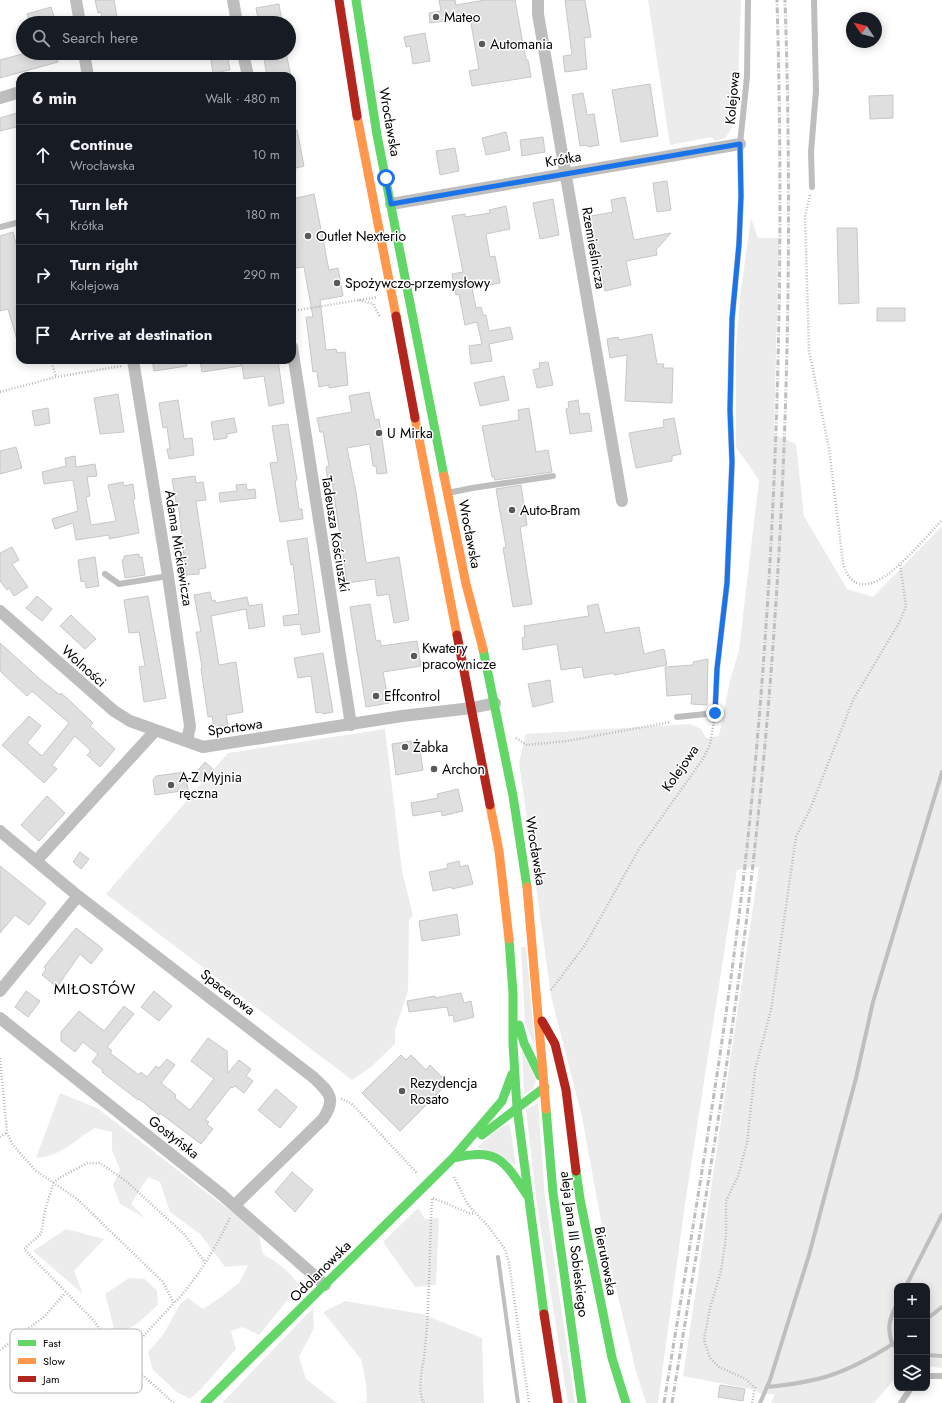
<!DOCTYPE html>
<html lang="en">
<head>
<meta charset="utf-8">
<style>
	:root { --surface:#171b24; --page:#242831; --text:#f1f3f6; --muted:#9ea1a6; --line:#363941 }
	body { margin:0; font-family:Jost,sans-serif; background:var(--page); color:var(--text) }
	.controls { position:absolute; right:12px; bottom:12px; display:grid; overflow:hidden; border-radius:8px; box-shadow:0 2px 10px #0003 }
	.controls button { width:36px; height:36px; display:grid; place-items:center; padding:0; border:0; border-bottom:1px solid var(--line); background:var(--surface); color:var(--text); font:20px sans-serif }
	.compass { position:absolute; left:846px; top:12px; width:36px; height:36px; border-radius:50%; background:var(--surface); box-shadow:0 2px 10px #0003; rotate:305deg }
	.stop { position:absolute; width:12px; height:12px; margin:-9px; border:3px solid #1a73e8; border-radius:50%; background:#fff }
	.stop.end { background:#1a73e8; border-color:#fff; box-shadow:0 1px 4px #0008 }
	.list { margin:0; padding:0; list-style:none }
	h2 { display:flex; justify-content:space-between; align-items:center; height:52px; margin:0; padding:0 16px; font-size:17px }
	h2 small { font-size:13px; font-weight:400; color:var(--muted) }
	.list li { display:grid; grid-template-columns:26px 1fr auto; gap:12px; align-items:center; box-sizing:border-box; height:60px; padding:0 16px; border-top:1px solid var(--line) }
	.list b { display:block; font-size:15px; white-space:nowrap }
	.list p { margin:0; font-size:13px; white-space:nowrap; color:var(--muted) }
	.list em { font-size:13px; font-style:normal; color:var(--muted) }
	.icon { flex:none; width:22px; height:22px; fill:none; stroke:currentColor; stroke-width:2; stroke-linecap:round; stroke-linejoin:round }
	.map { position:relative; flex:none; width:942px; height:1403px; overflow:hidden }
	.search { position:absolute; background:var(--surface); box-shadow:0 2px 10px #0003; left:16px; top:16px; width:280px; height:44px; display:flex; align-items:center; gap:10px; box-sizing:border-box; padding:0 14px; border-radius:22px; color:var(--muted); font-size:15px }
	.panel { position:absolute; background:var(--surface); box-shadow:0 2px 10px #0003; left:16px; top:72px; width:280px; height:292px; border-radius:12px }
	.map>svg:first-child { display:block }
</style>
</head>
<body>
<div class="map">
<svg width="942" height="1403" viewBox="0 0 942 1403">
	<rect width="100%" height="100%" fill="#fff"/>
	<path fill="#ececec" d="M648,0h93l-3,82 -6,46 -7,10 -10,3 -4,-4 -41,8z
		M751,218l7,20h21l-5,196 22,10 8,72 43,73 26,8 69,-71v842l-15,-2v-80h-30v90l-23,27h-103l4,-9h-15l-4,-4 -73,-14 76,-509 -22,3 -52,334 -27,199h-12l-10,-32 -31,-128 -23,-126 -31,-121 -32,-234 7,-28 164,-10 11,5 5,9 13,-2 11,-55 9,-31 20,-170 -23,-33v-101l4,-49z
		M385,729l17,142 11,44 -4,5 -1,71 -13,39v14l-24,23 -19,13 -246,-186 122,-141z
		M521,947h5l9,100 -10,-24z
		M522,1050l14,30 -2,7 -10,8z
		M60,1093l37,15 161,124 5,22c14,8 28,18 36,32l-40,49 -16,-8 -12,4 5,18 -33,38 -13,12 -13,-7 -24,-22 -5,-18 15,-17 17,-31 8,-6 15,11 18,-12 19,-15 8,-17 -23,2 -25,-33 -30,-22 -10,-30 -12,-5 -17,27 14,14 -25,-14 -7,-19 7,-15 -8,-20v-18l-17,-4c-23,13 -30,27 -59,30z
		M538,1103l7,94 30,206h-7l-31,-198 -11,-95z
		M509,1124l1,2 6,39 -39,-18 23,-19z
		M418,1208l7,11 14,-1 -3,67 -21,2 -32,-45z
		M66,1229l38,10 -30,32 9,23 -50,-43z
		M129,1278l16,1 12,12 1,14 -20,18 -22,13 -11,-42z
		M345,1301l77,13 60,24 2,65h-126l9,-1 -1,-18 -5,-25 -38,-47z
		M313,1308l1,20 -15,29 7,22 31,24h-115z"/>
	<g fill="none" stroke-linecap="round" stroke-linejoin="round">
		<path stroke="#bfbfbf" stroke-width="4" d="M498,1257l20,146
			M906,1286l36,-71
			M927,1319l15,-12
			M897,1341l-5,3 5,4
			M927,1355l15,1
			M767,1387c52,-5 77,-13 121,-40l4,-3c-5,-17 -3,-24 5,-40
			M760,1403l10,-23 39,-125 47,-177 17,-76 69,-230"/>
	</g>
	<path fill="#dfdfdf" stroke="#c7c7c7" d="M95,0h19l3,17 -15,3 -1,-8 -3,1z
		M439,0h16l1,5 29,-5h30l11,60h2l3,17 -59,9 -3,-15 10,-2 -9,-51 -40,5 -1,-10 12,-2z
		M565,0h20l6,37 -7,1 3,31 -22,3 -2,-16 9,-1z
		M279,4l3,19h-23l-3,-15z
		M51,7l5,16h-27l-2,-9z
		M425,33l5,28 -17,3 -3,-18 -4,1 -2,-10z
		M26,53h30l2,9 -58,16v-18z
		M218,53h9l3,17 -17,3 -3,-19z
		M263,53h23l5,23h-24z
		M650,84l8,52 -37,6 -9,-52z
		M583,93l4,22 7,-1 5,31 -11,2 -1,-2 -7,1 -8,-51z
		M893,95v23l-23,1 -1,-23z
		M20,112v14l-20,5v-13z
		M297,130l7,36 -12,3v-38z
		M506,132l4,18 -24,5 -4,-17z
		M543,137l2,15 -23,4 -2,-16z
		M455,148l4,23 -19,4 -4,-24z
		M667,181l4,29 -14,2 -4,-29z
		M314,194l15,76 9,-2 5,28 -23,4 6,50 10,-1 1,4 8,-1 3,33 -19,3v-3l-10,2 -2,-16 -4,1 -7,-55h7l-9,-50 -8,1 -4,-18v-3l4,-1 -4,-19v-28z
		M625,197l9,43 37,-7 -15,17 1,5 -31,6 5,24 -26,6 -9,-41h-4l-6,-33 27,-5 -2,-12z
		M553,199l6,36 -19,4 -7,-36z
		M506,206l4,23 -24,5 4,23 5,-1 5,27 -28,5 4,20 5,-1 2,8h3l3,16 21,-4 3,12 -24,5 3,17 -21,3 -2,-18 13,-2 -5,-22 -12,3 -6,-31 -3,1 -4,-21 11,-2 -11,-56 13,-2v3l25,-4 -1,-3z
		M837,228h20l2,75 -20,1z
		M13,232l7,26v82h-3l-9,-31 -8,2v-75z
		M877,308h28v13h-28z
		M652,334l5,30h7l-1,4h10l-1,35 -47,-2 2,-46 -17,3 -3,-19 11,-2 1,3z
		M152,360h34l1,6 -33,5z
		M200,360h40l1,6 -39,6z
		M241,360h37l6,43 -15,3 -5,-30 -20,3z
		M548,362l5,23 -16,3 -4,-18 7,-2 -1,-5z
		M504,376l5,24 -29,6 -6,-23z
		M369,392l6,28 4,-1 8,54 -10,1 -1,-8h-3l-3,-22 -23,4 9,44 10,71 33,-6 10,63 -15,3 -5,-29 -12,2 -2,-17 -28,4 -15,-102 -4,1 -2,-15 3,-1 -6,-34h-3l-3,-14 35,-6 -3,-16z
		M118,394l6,38 -24,2 -6,-36z
		M178,400l6,39 8,-1 2,17 -25,4 -2,-10h3l-3,-22 -4,1 -4,-25z
		M578,400l2,14 9,-1 3,18 -22,3 -4,-25 3,-1 -1,-6z
		M48,408l2,15 -15,3 -3,-15z
		M529,408l7,44 12,-2 4,22 -57,8 -1,-3h-2l-10,-51 37,-6 -1,-10z
		M234,418l3,14 -10,2v4l-13,2 -3,-18z
		M674,418l7,36 -9,2v5l-36,7 -7,-35 35,-6 -1,-7z
		M288,424l9,56 -2,1 4,28h3l1,10 -23,3 -10,-59 8,-1 -6,-36z
		M16,447l6,21 -22,6v-23z
		M75,456l1,11 19,-3 2,12 -10,1 3,19 -4,1 5,28 25,-4 -8,-36 15,-3 1,4 9,-2 2,15h-2l6,34 -30,6v-4l-33,5 -3,-17 -18,6 -3,-10 26,-8 -5,-31 -29,4 -2,-12 24,-6 -1,-8z
		M195,476l1,7 7,-1 3,18 -10,1 10,67 -7,1v5l-13,1 -8,-74 -2,1 -4,-23z
		M246,484l1,6 8,-1 1,9 -36,4 -1,-9 18,-2 -1,-6z
		M521,485l6,40 -7,2 12,77 -19,3 -10,-59 3,-1 -10,-58z
		M307,538l13,94 -18,3 -2,-11 -16,2 -1,-10 16,-2 -6,-50 -2,1 -4,-24z
		M12,547l7,13 -7,4 16,23 -14,9 -5,-8 -2,2 -7,-9v-28z
		M139,554v3h3l3,18 -20,3 -3,-18 2,-1v-3z
		M95,557l4,29 -13,2 -1,-7 -4,1 -3,-22z
		M210,592l2,9 3,-1 1,3 31,-6 2,9 13,-2 3,22 -16,3 -3,-20 -35,7 8,49 17,-3 7,50 -17,3 2,10 -14,2 -2,-11 -4,1 -7,-49 1,-1 -6,-35h5l-7,-37z
		M37,596l15,13 -10,12 -16,-13z
		M148,596l18,102 -22,4 -5,-35 6,-1 -6,-34 -10,1 -5,-33z
		M370,604l6,37 4,-1 1,6 36,-5 4,25 -38,6 6,31 -23,4 -16,-100z
		M598,604l7,29 34,-6 5,27 20,-5 3,16 -53,10v-2l-30,5 -2,-11 -21,3 -4,-26 -34,6 -1,-12 3,-1 -1,-11 65,-10 -2,-10z
		M71,615l25,24 -11,10 -25,-23z
		M0,643l41,37 19,15 1,-2 8,7 24,23 -3,3 25,23 -15,18 -13,-12 4,-4 -16,-15 -23,29 5,4 -13,14 -42,-38 27,-29 12,10 -14,17 15,13 27,-33 -37,-32 -5,5 -27,-25z
		M323,653l10,59 -10,2 -1,-2 -6,1 -5,-37 -13,2 -4,-20z
		M708,659l-1,46 -16,-1 1,-10 -25,2 -2,-29 28,-2v-3z
		M550,680l3,22 -20,5 -5,-23z
		M411,741l1,3 7,-1 4,27 -27,5 -4,-31z
		M205,762l9,8 -12,12 -8,-7z
		M185,772l3,18 -33,5 -2,-15 3,-4z
		M458,789l5,22 -21,5 -1,-5 -28,5 -2,-13 27,-5 -1,-4z
		M47,796l18,17 -26,28 -18,-16z
		M80,852l9,7 -8,10 -8,-7z
		M459,861l1,6 8,-2 5,19 -21,5v-2l-19,4 -4,-19 19,-4 -1,-4z
		M0,866l46,37 -17,22 -14,-10 -15,18z
		M457,914l3,21 -38,6 -3,-20z
		M76,928l27,21 -12,15 -11,-10 -23,33 -15,-12 4,-6 -2,-2z
		M26,991l14,10 -12,16 -13,-10z
		M154,991l18,15 -13,15 -18,-14z
		M461,993l3,10 7,-2 3,16 -20,5 -1,-7 -4,1 -2,-9 -38,5 -2,-11 28,-5v2z
		M124,1006l10,8 -27,33 5,4 -2,2 29,22 2,-3 6,5 9,-11 3,2 8,-9 8,6 -14,18 15,12 -1,3 15,12 24,-31 -23,-18 17,-23 19,13 1,22 11,-13 12,9 -5,7 7,5 -9,12 -9,-7 -3,2 -1,-1 -26,33 4,2 -2,2 6,5 -12,15 -41,-31 -1,2 -20,-16 -1,1 -36,-28 1,-2 -11,-8 6,-8 -15,-12 -8,10 -14,-11v-9l18,-21 25,20z
		M401,1055l5,5 5,-5 15,15 4,-5 18,18 -48,48 -38,-38z
		M276,1089l21,18 -17,21 -22,-18z
		M292,1172l21,18 -18,22 -20,-20z
		M720,1385l25,4 -2,12 -25,-4z"/>
	<g fill="none" stroke-linecap="round" stroke-linejoin="round">
		<path stroke="#b9b9b9" stroke-width="2.5" stroke-dasharray="1 2" stroke-linecap="butt" d="M810,195l-5,21 4,135 20,97 14,115c17,60 80,-24 99,-43
			M17,231l3,12
			M359,300l14,4 7,13
			M292,311l86,-14
			M51,360l5,17
			M0,392l56,-15 66,-11
			M516,738l11,7 40,-4 104,-19
			M551,990l34,-45 54,-96 64,-90 7,-14 4,-24
			M0,1058l7,75 6,12 22,25 42,29 85,82 12,22c20,-19 45,-60 56,-86
			M341,1099l10,4 66,70
			M0,1137l6,-4
			M454,1177l14,28 20,21 17,23 4,14 20,140
			M433,1198l36,15 6,1
			M0,1350l45,-34 20,-23
			M123,1358l51,-55
			M174,1403l-51,-45 -16,-16 -12,-20 -71,-73 17,-15 4,-24 9,-28 7,-5 26,-14h13l26,18 58,53 20,27
			M424,1403c-7,-11 -2,-32 0,-45 6,-53 5,-106 8,-159
			M752,1403l3,-15 -9,-9 -27,-12 -9,-9 -6,-18 6,-32 11,-37 5,-34v-36l12,-25 9,-33 8,-73 16,-60 25,-173 15,-30 42,-107 46,-77 7,-17 -6,-42"/>
		<path stroke="#bebebe" stroke-width="6" d="M812,187l-1,-35 5,-61 -2,-91
			M0,227l20,-5
			M448,493l24,-5 81,-12
			M105,574l14,10 49,-8
			M677,717l38,-4 2,-44 10,-86 5,-121 -2,-52 2,-91 7,-75 2,-48 -1,-52 7,-67 1,-77
			M927,1376h15
			M901,1403l10,-15"/>
		<path stroke="#bebebe" stroke-width="12" d="M76,0l4,23
			M233,0l4,23
			M538,0v14l84,487
			M84,53l4,23
			M243,53l5,23
			M0,98l20,-6
			M391,204l349,-60
			M292,347l59,378
			M133,360l35,216 22,150 -3,15
			M0,611l114,100 16,10 73,26 199,-31 70,-8 23,-5
			M0,831l78,65 235,181c16,15 24,21 10,42l-88,86
			M36,861l119,-130
			M0,991l78,-95
			M0,1018l221,176 104,91"/>
		<path stroke="#63d668" stroke-width="9" d="M356,0l21,135 67,341
			M483,649l30,147 14,91
			M509,939l4,54v51l4,64 27,206
			M519,1025l5,18 16,33
			M546,1109l7,84 29,210
			M482,1135l63,-48
			M453,1158c45,-10 50,1 74,37
			M576,1171l4,28 32,159 14,45
			M205,1403l248,-245 49,-57 10,-27"/>
		<path stroke="#ff974d" stroke-width="9" d="M357,116l39,200
			M415,418l42,217
			M444,476l22,108 17,65
			M490,805l9,46 10,88
			M527,887l19,222"/>
		<path stroke="#b3261e" stroke-width="9" d="M339,0l18,116
			M396,316l19,102
			M457,635l33,170
			M542,1021l13,23 11,46 10,81
			M544,1314l14,89"/>
		<path stroke="#bebebe" stroke-width="3" stroke-dasharray="6 2 1 2" stroke-linecap="butt" d="M664,1403c31,-191 65,-382 85,-575 28,-275 36,-551 28,-828
			M672,1403c27,-168 57,-335 77,-504 35,-298 46,-600 36,-899"/>
	</g>
	<g fill="none" stroke-linecap="round" stroke-linejoin="round">
		<path stroke="#1a73e8" stroke-width="5" d="M386,178l5,26 349,-60 1,52 -2,48 -7,75 -2,91 2,52 -5,121 -10,86 -2,44"/>
	</g>
	<g fill="#595959" stroke="#fff" stroke-width="1.5">
		<circle cx="436" cy="17" r="4"/>
		<circle cx="482" cy="44" r="4"/>
		<circle cx="308" cy="236" r="4"/>
		<circle cx="337" cy="283" r="4"/>
		<circle cx="379" cy="433" r="4"/>
		<circle cx="512" cy="510" r="4"/>
		<circle cx="414" cy="656" r="4"/>
		<circle cx="376" cy="696" r="4"/>
		<circle cx="405" cy="747" r="4"/>
		<circle cx="434" cy="769" r="4"/>
		<circle cx="171" cy="785" r="4"/>
		<circle cx="402" cy="1091" r="4"/>
	</g>
	<g text-anchor="middle" stroke-width="3" stroke-linejoin="round" paint-order="stroke">
		<g font-size="14" fill="#000" stroke="#fff" text-anchor="start">
			<text x="444" y="22">Mateo</text>
			<text x="490" y="49">Automania</text>
			<text x="316" y="241">Outlet Nexterio</text>
			<text x="345" y="288">Spożywczo-przemysłowy</text>
			<text x="387" y="438">U Mirka</text>
			<text x="520" y="515">Auto-Bram</text>
			<text x="422" y="653">Kwatery<tspan x="422" dy="16">pracownicze</tspan></text>
			<text x="384" y="701">Effcontrol</text>
			<text x="413" y="752">Żabka</text>
			<text x="442" y="774">Archon</text>
			<text x="179" y="782">A-Z Myjnia<tspan x="179" dy="16">ręczna</tspan></text>
			<text x="410" y="1088">Rezydencja<tspan x="410" dy="16">Rosato</tspan></text>
		</g>
		<g font-size="14" fill="#000" stroke="#fff">
			<text transform="translate(732 98) rotate(-85)" y="5">Kolejowa</text>
			<text transform="translate(390 122) rotate(80)" y="5">Wrocławska</text>
			<text transform="translate(563 159) rotate(-10)" y="5">Krótka</text>
			<text transform="translate(594 248) rotate(80)" y="5">Rzemieślnicza</text>
			<text transform="translate(336 534) rotate(81)" y="5">Tadeusza Kościuszki</text>
			<text transform="translate(470 534) rotate(79)" y="5">Wrocławska</text>
			<text transform="translate(179 548) rotate(81)" y="5">Adama Mickiewicza</text>
			<text transform="translate(84 666) rotate(42)" y="5">Wolności</text>
			<text transform="translate(235 727) rotate(-8)" y="5">Sportowa</text>
			<text transform="translate(680 768) rotate(-55)" y="5">Kolejowa</text>
			<text transform="translate(536 851) rotate(81)" y="5">Wrocławska</text>
			<text transform="translate(228 992) rotate(38)" y="5">Spacerowa</text>
			<text transform="translate(174 1137) rotate(38)" y="5">Gostyńska</text>
			<text transform="translate(575 1244) rotate(83)" y="5">aleja Jana III Sobieskiego</text>
			<text transform="translate(606 1261) rotate(79)" y="5">Bierutowska</text>
			<text transform="translate(320 1271) rotate(-45)" y="5">Odolanowska</text>
		</g>
		<g font-size="15" letter-spacing="1" fill="#000" stroke="#fff">
			<text x="95" y="994">MIŁOSTÓW</text>
		</g>
	</g>
	<rect x="10" y="1329" width="132" height="64" rx="6" fill="#fff" stroke="#b2b2b2" stroke-width="1"/>
	<rect x="18" y="1340" width="18" height="6" fill="#63d668"/>
	<rect x="18" y="1358" width="18" height="6" fill="#ff974d"/>
	<rect x="18" y="1376" width="18" height="6" fill="#b3261e"/>
	<g font-size="11" fill="#000">
		<text x="43" y="1347">Fast</text>
		<text x="43" y="1365">Slow</text>
		<text x="43" y="1383">Jam</text>
	</g>
</svg>
<div class="controls">
<button>+</button>
<button>−</button>
<button><svg class="icon" aria-label="layers" viewBox="0 0 24 24"><path d="M12 4l9 5-9 5-9-5zM3 14l9 5 9-5"/></svg></button>
</div>
<svg class="compass" viewBox="-18 -18 36 36"><path d="M0-13l5 13h-10z" fill="#e53935"/><path d="M0 13l5-13h-10z" fill="#9ea1a6"/></svg>
<div class="stop" style="left:386px;top:178px"></div>
<div class="stop end" style="left:715px;top:713px"></div>
<div class="search"><svg class="icon" aria-label="search" viewBox="0 0 24 24"><circle cx="10" cy="10" r="6"/><path d="M15 15l6 6"/></svg>Search here</div>
<section class="panel">
<h2>6 min<small>Walk · 480 m</small></h2>
<ul class="list">
<li><svg class="icon" aria-label="ahead" viewBox="0 0 24 24"><path d="M12 20V5M6 11l6-6 6 6"/></svg><div><b>Continue</b><p>Wrocławska</p></div><em>10 m</em></li>
<li><svg class="icon" aria-label="left" viewBox="0 0 24 24"><path d="M17 20v-9H6M10 6l-5 5 5 5"/></svg><div><b>Turn left</b><p>Krótka</p></div><em>180 m</em></li>
<li><svg class="icon" aria-label="right" viewBox="0 0 24 24"><path d="M7 20v-9h11M14 6l5 5-5 5"/></svg><div><b>Turn right</b><p>Kolejowa</p></div><em>290 m</em></li>
<li><svg class="icon" aria-label="arrive" viewBox="0 0 24 24"><path d="M6 21V4h12l-3 4 3 4H6"/></svg><div><b>Arrive at destination</b></div></li>
</ul>
</section>
</div>
</body>
</html>
